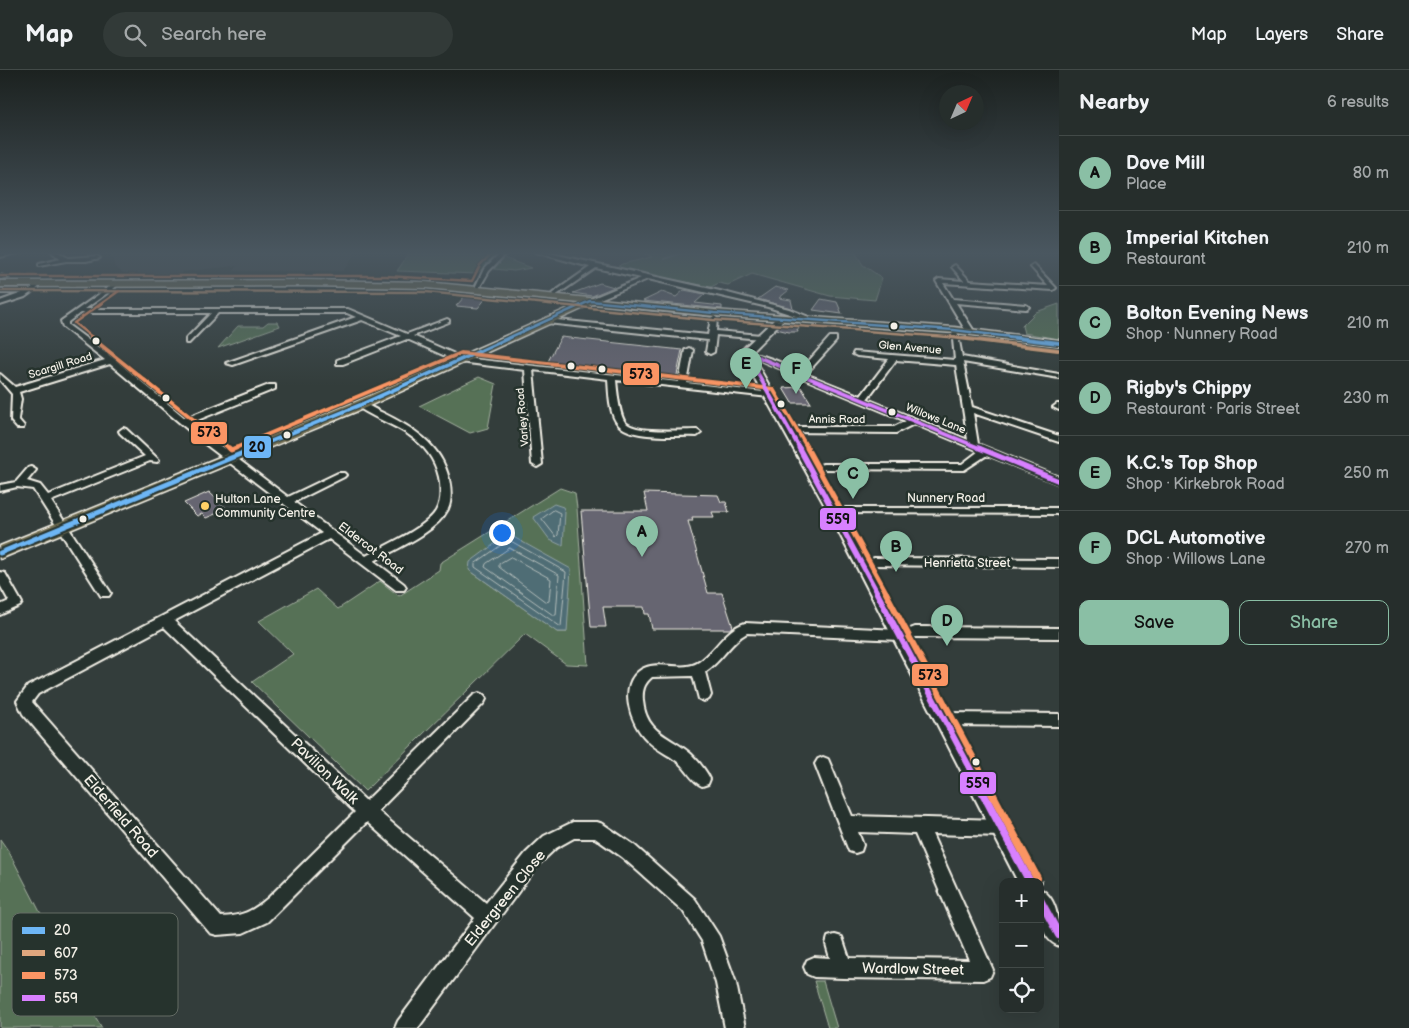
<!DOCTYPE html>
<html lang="en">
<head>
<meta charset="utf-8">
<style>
	:root { --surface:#262e2c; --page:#323a38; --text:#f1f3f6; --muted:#a4a8a9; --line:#424a48; --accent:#8abfa5 }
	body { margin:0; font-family:"Balsamiq Sans",sans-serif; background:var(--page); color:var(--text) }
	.controls { position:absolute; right:15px; bottom:15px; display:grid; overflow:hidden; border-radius:10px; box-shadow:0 5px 20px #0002 }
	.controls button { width:45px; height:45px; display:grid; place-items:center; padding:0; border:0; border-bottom:1px solid var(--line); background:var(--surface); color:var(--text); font:25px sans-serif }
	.compass { position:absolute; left:939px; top:15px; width:45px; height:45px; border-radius:50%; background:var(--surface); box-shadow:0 5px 20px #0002; rotate:44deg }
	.you { position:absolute; left:501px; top:462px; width:18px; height:18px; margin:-12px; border:4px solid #fff; border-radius:50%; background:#1a73e8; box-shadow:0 0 0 8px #1a73e833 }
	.badge { display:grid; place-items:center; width:32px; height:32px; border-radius:50%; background:var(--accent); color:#111; font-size:16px; font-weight:700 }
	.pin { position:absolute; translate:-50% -41px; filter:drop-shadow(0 1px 2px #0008) }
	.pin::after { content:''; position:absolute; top:26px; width:18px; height:15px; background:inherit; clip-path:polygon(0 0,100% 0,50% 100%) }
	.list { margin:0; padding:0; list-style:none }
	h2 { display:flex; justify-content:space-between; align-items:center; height:65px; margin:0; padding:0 20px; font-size:21px }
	h2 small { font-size:16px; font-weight:400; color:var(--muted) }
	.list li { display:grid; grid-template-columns:32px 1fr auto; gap:15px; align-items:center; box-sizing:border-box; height:75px; padding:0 20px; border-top:1px solid var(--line) }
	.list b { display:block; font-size:19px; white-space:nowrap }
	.list p { margin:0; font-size:16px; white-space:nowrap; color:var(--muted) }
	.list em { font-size:16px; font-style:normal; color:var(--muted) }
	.actions { display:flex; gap:10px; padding:15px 20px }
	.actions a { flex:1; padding:11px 0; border:1px solid var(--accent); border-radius:10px; text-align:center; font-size:18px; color:var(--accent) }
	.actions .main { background:var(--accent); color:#111 }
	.icon { flex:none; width:28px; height:28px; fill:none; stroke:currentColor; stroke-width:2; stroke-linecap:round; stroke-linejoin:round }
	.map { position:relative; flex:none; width:1059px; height:958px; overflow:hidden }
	header { display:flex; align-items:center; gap:30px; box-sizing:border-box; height:70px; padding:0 25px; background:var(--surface); border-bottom:1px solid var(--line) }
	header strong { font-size:24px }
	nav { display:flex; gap:28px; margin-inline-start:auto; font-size:18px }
	.search { width:350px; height:45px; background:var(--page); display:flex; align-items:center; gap:12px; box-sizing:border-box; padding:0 18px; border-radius:28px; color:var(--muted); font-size:19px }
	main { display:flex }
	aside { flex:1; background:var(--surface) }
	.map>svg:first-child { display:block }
</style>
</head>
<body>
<header>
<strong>Map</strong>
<div class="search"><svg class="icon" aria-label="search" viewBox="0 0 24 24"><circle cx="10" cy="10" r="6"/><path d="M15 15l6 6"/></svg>Search here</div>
<nav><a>Map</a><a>Layers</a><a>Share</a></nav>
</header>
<main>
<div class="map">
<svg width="1059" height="958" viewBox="0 0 1059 958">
	<rect width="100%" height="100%" fill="#333d3b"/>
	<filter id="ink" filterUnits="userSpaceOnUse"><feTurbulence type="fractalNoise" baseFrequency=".02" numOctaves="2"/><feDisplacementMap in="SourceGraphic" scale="10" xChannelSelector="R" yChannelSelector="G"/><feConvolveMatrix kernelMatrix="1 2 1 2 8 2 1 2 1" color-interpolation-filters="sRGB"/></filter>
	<g filter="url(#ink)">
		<path fill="#42494b" d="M102,182h255l-14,19h-109l3,-5h-4l-51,6 -3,4 -56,-3 -8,-6 -3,-10z
			M594,182h47l12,5 -31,7 -7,4 -50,-11z"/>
		<path fill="#567157" stroke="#a5b1a0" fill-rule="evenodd" d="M410,182h74l10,4 -17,18 -80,-3z
			M641,182h214l8,13 19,13 -7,22 -45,-4 -78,-22 -24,11 -9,-2 -8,4 -96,-19 7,-4 30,-7z
			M504,188l27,10 -17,3 -20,-2z
			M1059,234v35l-35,-6 -2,-7 14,-14z
			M268,252h10l2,4 -62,22 20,-22h25z
			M479,307l17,7 -8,44 -18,5 -51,-27z
			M560,418l15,5 2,15 11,157 -22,-1 -41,-30 -160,157 -113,-109 41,-28 -34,-33 57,-32 22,20 42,-28 19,15 40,-26 1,-7zM469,500l98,62h-10z
			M0,769l9,13 76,147 17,29h-102z
			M814,911h9l14,47h-9z"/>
		<path fill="#4f6d75" stroke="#91a2a3" d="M554,434l9,3 2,5 -2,34 -13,-6 -17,-23z
			M508,464l63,35 -4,63h-10l-88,-62 1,-8z"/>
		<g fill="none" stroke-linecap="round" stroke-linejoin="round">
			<path stroke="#b2bcba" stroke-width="1" d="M554,440l6,3 -2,22 -2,2 -14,-18z
				M509,470l57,32 -5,55 -86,-60v-3z
				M510,478l49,27 -3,40h-3l-68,-48 1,-3z
				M511,487l40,22 -2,22 -3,1 -47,-35v-3z"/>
			<path stroke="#91a2a3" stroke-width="2" d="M664,189l20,-7"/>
		</g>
		<path fill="#666571" stroke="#f4f1e8" d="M600,213l14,4 -22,9 -19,-3z
			M775,217l14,3 -10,8 12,2 2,9 -35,-10z
			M684,220l21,4 -10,9 27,3v3l-79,-8 19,-9 14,5z
			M467,224l20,3 -9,11 -22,-2z
			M821,229l16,3 5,12 -29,-4z
			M626,239l83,8v3l-89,-8z
			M783,253l15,1 1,5h-2l1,3h-9l-13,-3z
			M561,267l121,13 -6,30 -130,-15z
			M801,317l10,16h-19l-9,-15z
			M209,422l18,17 -21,9 -4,-4 -5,2 -13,-13z
			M644,423l74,2 3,7h5l3,10h-17l2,5h-22l1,4h-5l20,72h14l11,34 -3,2h-78l-3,-15h-4l-1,-7h-41l3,20h-15l-10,-116h67z"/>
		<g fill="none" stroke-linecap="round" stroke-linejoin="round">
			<g stroke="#f4f1e8" stroke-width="4">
				<path id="minor" d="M8,182h14l-22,5v-4z
					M52,182h6l10,6 29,-2 3,2 -14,3h-20l-27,5v-2l21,-5z
					M501,182h6l-18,19 -11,19h-4l10,-21z
					M535,182h9l176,39 69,18 25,10 -3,2 -43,-14 -120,-28 -58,24 -3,-2 1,-1 53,-22 -45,-10 -41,28 -3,-2 1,-1 37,-26z
					M955,195l15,16 78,5 -17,-19 3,-2 22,23 -3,2 -110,-7 10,16 73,6 3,2 -3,2 -70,-6 18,28 -4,2 -4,-2 -30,-50 3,-2 25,2 -12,-14z
					M0,205l9,2 -9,2z
					M38,213l5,1 -18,13 -25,8v-4l25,-9 -25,1v-4h30z
					M115,213l3,2 -1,1 -32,23h263l59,25 40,-15 2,1v2l-36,14 51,22 215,24 6,-32 4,-2 4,2 -6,33 85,10v4h-3l-153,-17c1,10 3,34 9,42 11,12 56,8 72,8l4,3 -4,3c-19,-1 -66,4 -79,-12 -9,-10 -9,-32 -10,-45l-75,-9 9,94 -5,3 -5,-3 -7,-94 -66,-8 -52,-23 -64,25h-6v-4l64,-24 -39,-16 -129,45 -7,-2 130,-46 -9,-4h-129l-29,30h-3v-4l25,-26h-131l-12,9v3l46,34 71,59 84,-33h6v4l-85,34 98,74 50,-24h6l2,2 -2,2 -50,25 72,54c18,-10 60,-28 70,-45 6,-10 5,-23 3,-34 -4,-18 -15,-32 -30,-42 -15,-11 -41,-19 -53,-30l1,-2c8,-1 17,6 24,9 31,15 60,32 68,67 2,10 3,21 -1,30 -12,24 -52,40 -74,52l30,23 2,3 -2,3h-8l-67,-51 -155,82 192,180 108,-106 5,-2 5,2 2,4 -2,4 -106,108 108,92 40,-50 18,-17 29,-14h24l6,2 31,21 61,54 24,37 17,47 9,45h-20l-9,-45 -14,-42 -19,-30 -61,-54 -27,-19h-21l-18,10 -18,17 -120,163h-23l3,-7 77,-103 -108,-96 -100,100 -24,11 -26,2 -7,-2 -187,-219 -6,-13 11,-15 294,-153 -117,-89 -95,-80 -91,28 2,7 -3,20 6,7 -1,2h-6l-6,-7 1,-27 -12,-14v-6l15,13 90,-27 -42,-33 -2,-6zM164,557l191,185 -87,86c-17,14 -25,18 -47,19l-189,-215 6,-8z
					M714,246l3,2 -1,13 45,4 4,2 -4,2 -45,-4 -2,17 -4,2 -4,-2 2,-12 -161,-17 -3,-2 3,-2 161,16 3,-17z
					M952,259l5,1 5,27 97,17v4l-96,-16 9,45 87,29v6l-86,-29 5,31 81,33v7l-72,-29 -23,15 -144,-1 -2,-2 2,-2 3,-1h139l17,-13 -65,-27 -18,9 -110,-1v-4l3,-1h105l12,-6 -149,-62 -13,-3c11,-7 44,10 56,15l30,-34h6v4l-30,33 55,22 28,-37 -32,-3 -4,-2 1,-2 101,8zM896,290l60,5 12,75 -101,-41z
					M1057,334h2v6l-6,-3z
					M123,358l3,1 33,31 -2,2 -7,-1 -99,40 60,92 -2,3h-8l-68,-107 -16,-2 -17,4v-6l16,-3 12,-14 3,-1 5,3 -9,11 13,4 8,10 97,-39 -25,-23 -1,-2z
					M834,438h225v6l-229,-1 -1,-2 1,-2z
					M874,488l185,1v8l-189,-2 -2,-3z
					M0,502l5,1 17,30 -2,3 -20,9v-10l9,-4 -9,-16z
					M745,553l155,7 5,2 1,3 -1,3 -5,2 -153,-7c-17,9 -25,28 -42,39l6,23 -2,4 -5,2 -5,-2 -6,-23 -41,1c-8,7 -10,13 -9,24 3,33 28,35 48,53 7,7 15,16 19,25l-2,5 -6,2c-10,-4 -15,-17 -24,-24 -10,-8 -22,-12 -31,-22 -17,-16 -30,-56 -5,-71 18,-10 40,4 57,-7 17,-11 25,-32 46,-39z
					M915,557l144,1v10l-144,-1 -5,-2 -1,-3 1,-3z
					M944,643l115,1v12l-115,-1 -5,-2 -2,-4 2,-4z
					M823,687l5,2 24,57 149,4 6,2 2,6 -2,6 -6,2 -69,-2 61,136 -3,7 -7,3 -140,-2 -29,-1 -7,-3 -3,-7 3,-7 7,-3 16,1 -4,-14 2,-7 7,-2 7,2 7,21 120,2 -54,-126 -57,-2 5,13 -2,6 -6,2 -6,-2 -34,-87 3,-5z"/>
			</g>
			<g stroke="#f4f1e8" stroke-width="4">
				<path id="tertiary" d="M775,245h6l1,6 -30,30 2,8 86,152 198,363 3,8 -1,1v-1h-22l-190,-371 -84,-152v-11l30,-28z
					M1040,819c19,9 19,37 19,57 -22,-9 -19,-37 -19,-57z"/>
			</g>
			<g stroke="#f4f1e8" stroke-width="3">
				<path id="primary" d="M306,210l120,2 288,28 240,17 105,13v6l-105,-13 -240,-17 -121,-12 -228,104 -365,151v-13l355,-144 225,-99 -154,-15 -120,-2 -306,1v-6z"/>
			</g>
			<use href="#minor" fill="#26332d" fill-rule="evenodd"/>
			<use href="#tertiary" fill="#26332d" fill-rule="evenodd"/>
			<use href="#primary" fill="#726e52" fill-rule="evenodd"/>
			<g stroke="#26332d" stroke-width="4.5">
				<path id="bus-1-far2" d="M508,268l82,-37 124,12 240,17 65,8"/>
			</g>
			<g stroke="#26332d" stroke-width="6">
				<path id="bus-1-far1" d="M1009,267l50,6
					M252,379l108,-44 151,-68"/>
			</g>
			<g stroke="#26332d" stroke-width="9">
				<path id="bus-1" d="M0,483l255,-105"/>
			</g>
			<g stroke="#26332d" stroke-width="4.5">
				<path id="bus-2-far1" d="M0,221l426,1 287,28 249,18"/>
			</g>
			<g stroke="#26332d" stroke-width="6">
				<path id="bus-2" d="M951,267l107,13"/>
			</g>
			<g stroke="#26332d" stroke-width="4.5">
				<path id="bus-3-far4" d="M0,206h386l86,5 8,-16 13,-13
					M93,268l-19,-15 45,-32"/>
			</g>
			<g stroke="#26332d" stroke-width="6">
				<path id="bus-3-far3" d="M91,267l139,112
					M233,379l228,-96 312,36 35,60"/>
			</g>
			<g stroke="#26332d" stroke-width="9">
				<path id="bus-3-far2" d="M229,378l2,2 5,-2
					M807,378l80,146"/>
			</g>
			<g stroke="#26332d" stroke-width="10">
				<path id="bus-3-far1" d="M886,523l101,190"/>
			</g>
			<g stroke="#26332d" stroke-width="12">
				<path id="bus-3" d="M986,712l51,96"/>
			</g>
			<g stroke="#26332d" stroke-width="6">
				<path id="bus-4-far3" d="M748,286l52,93
					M748,286l10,1 224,92"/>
			</g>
			<g stroke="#26332d" stroke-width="9">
				<path id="bus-4-far2" d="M799,378l79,146
					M979,378l80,33"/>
			</g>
			<g stroke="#26332d" stroke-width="10">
				<path id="bus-4-far1" d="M877,523l101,190"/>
			</g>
			<g stroke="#26332d" stroke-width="12">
				<path id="bus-4" d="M977,712l53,100
					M1040,830l19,35"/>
			</g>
			<use href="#bus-1-far2" stroke="#6db6f5" stroke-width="2.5"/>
			<use href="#bus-1-far1" stroke="#6db6f5" stroke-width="4"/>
			<use href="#bus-1" stroke="#6db6f5" stroke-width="5"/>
			<use href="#bus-2-far1" stroke="#dfa77e" stroke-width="2.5"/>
			<use href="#bus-2" stroke="#dfa77e" stroke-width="4"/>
			<use href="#bus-3-far4" stroke="#fb9564" stroke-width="2.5"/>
			<use href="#bus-3-far3" stroke="#fb9564" stroke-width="4"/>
			<use href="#bus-3-far2" stroke="#fb9564" stroke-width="5"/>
			<use href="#bus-3-far1" stroke="#fb9564" stroke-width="6"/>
			<use href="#bus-3" stroke="#fb9564" stroke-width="8"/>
			<use href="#bus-4-far3" stroke="#d880ff" stroke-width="4"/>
			<use href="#bus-4-far2" stroke="#d880ff" stroke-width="5"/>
			<use href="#bus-4-far1" stroke="#d880ff" stroke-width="6"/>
			<use href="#bus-4" stroke="#d880ff" stroke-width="8"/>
		</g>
	</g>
	<linearGradient id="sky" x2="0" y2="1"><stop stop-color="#1c2220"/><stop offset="0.58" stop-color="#4a5760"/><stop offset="1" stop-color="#4a5760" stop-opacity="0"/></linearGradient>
	<rect width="1059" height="316" fill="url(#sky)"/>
	<g fill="#f4f1e8" stroke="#26332d" stroke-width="2">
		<circle cx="894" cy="256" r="4.5"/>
		<circle cx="96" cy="271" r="4.5"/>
		<circle cx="571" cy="296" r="4.5"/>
		<circle cx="602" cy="299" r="4.5"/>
		<circle cx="166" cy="328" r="4.5"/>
		<circle cx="781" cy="334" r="4.5"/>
		<circle cx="892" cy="342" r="4.5"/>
		<circle cx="287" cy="365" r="4.5"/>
		<circle cx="83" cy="449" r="4.5"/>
		<circle cx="976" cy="692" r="4.5"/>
	</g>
	<circle fill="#ffd166" stroke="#26332d" stroke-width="2" cx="205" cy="436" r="5"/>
	<g text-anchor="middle" stroke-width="5" stroke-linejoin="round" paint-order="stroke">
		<g font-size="11" fill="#f4f1e8" stroke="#26332d">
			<text transform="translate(910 277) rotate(5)" y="4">Glen Avenue</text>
			<text transform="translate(60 295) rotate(-17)" y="4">Scargill Road</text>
			<text transform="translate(522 347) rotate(-95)" y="4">Varley Road</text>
			<text transform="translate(936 348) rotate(22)" y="4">Willows Lane</text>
			<text x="837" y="353">Annis Road</text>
		</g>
		<g font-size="12" fill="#f4f1e8" stroke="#26332d">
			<text x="946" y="432">Nunnery Road</text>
			<text transform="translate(371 478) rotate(37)" y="4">Eldercot Road</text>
			<text x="967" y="497">Henrietta Street</text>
		</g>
		<g font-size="12" fill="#f4f1e8" stroke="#26332d" text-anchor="start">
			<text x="215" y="433">Hulton Lane<tspan x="215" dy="14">Community Centre</tspan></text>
		</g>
		<g font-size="15" fill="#f4f1e8" stroke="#26332d">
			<text transform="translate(325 701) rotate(44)" y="5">Pavilion Walk</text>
			<text transform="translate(121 746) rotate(49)" y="5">Elderfield Road</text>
			<text transform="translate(505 828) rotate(-51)" y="5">Eldergreen Close</text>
			<text transform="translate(913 899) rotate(1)" y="5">Wardlow Street</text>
		</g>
	</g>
	<rect x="12" y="843" width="166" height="103" rx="8" fill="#26332d" stroke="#646c65" stroke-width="1"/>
	<rect x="22" y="857" width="23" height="7" fill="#6db6f5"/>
	<rect x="22" y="880" width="23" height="6" fill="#dfa77e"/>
	<rect x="22" y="902" width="23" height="7" fill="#fb9564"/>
	<rect x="22" y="925" width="23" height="6" fill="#d880ff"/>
	<g font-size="14" fill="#f4f1e8">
		<text x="54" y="865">20</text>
		<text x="54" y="888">607</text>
		<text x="54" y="910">573</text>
		<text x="54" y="933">559</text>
	</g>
	<g stroke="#26332d" stroke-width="2">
		<rect x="622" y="292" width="38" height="24" rx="5" fill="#fb9564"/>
		<rect x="190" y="351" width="38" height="24" rx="5" fill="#fb9564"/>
		<rect x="243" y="365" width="29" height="24" rx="5" fill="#6db6f5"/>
		<rect x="819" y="437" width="38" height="24" rx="5" fill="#d880ff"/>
		<rect x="911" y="593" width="38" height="24" rx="5" fill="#fb9564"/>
		<rect x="959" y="701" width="38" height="24" rx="5" fill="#d880ff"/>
	</g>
	<g font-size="14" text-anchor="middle" font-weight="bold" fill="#111">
		<text x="641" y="309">573</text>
		<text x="209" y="367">573</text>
		<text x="257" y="382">20</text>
		<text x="838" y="454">559</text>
		<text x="930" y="610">573</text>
		<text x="978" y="718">559</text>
	</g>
</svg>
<div class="controls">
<button>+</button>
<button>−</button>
<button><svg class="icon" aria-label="locate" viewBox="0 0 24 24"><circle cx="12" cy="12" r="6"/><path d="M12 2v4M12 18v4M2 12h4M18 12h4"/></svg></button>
</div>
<svg class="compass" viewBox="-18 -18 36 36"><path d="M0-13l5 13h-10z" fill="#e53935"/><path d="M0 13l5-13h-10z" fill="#a4a8a9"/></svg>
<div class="you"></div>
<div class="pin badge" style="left:642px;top:487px">A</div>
<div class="pin badge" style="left:896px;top:502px">B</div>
<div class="pin badge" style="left:853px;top:429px">C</div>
<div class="pin badge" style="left:947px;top:576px">D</div>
<div class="pin badge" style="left:746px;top:319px">E</div>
<div class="pin badge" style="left:796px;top:324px">F</div>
</div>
<aside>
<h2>Nearby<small>6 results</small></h2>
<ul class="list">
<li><span class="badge">A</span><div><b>Dove Mill</b><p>Place</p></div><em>80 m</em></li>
<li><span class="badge">B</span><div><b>Imperial Kitchen</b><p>Restaurant</p></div><em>210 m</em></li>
<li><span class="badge">C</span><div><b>Bolton Evening News</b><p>Shop · Nunnery Road</p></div><em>210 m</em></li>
<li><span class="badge">D</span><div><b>Rigby's Chippy</b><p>Restaurant · Paris Street</p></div><em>230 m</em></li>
<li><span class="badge">E</span><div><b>K.C.'s Top Shop</b><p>Shop · Kirkebrok Road</p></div><em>250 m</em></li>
<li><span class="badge">F</span><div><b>DCL Automotive</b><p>Shop · Willows Lane</p></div><em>270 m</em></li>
</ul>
<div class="actions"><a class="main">Save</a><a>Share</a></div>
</aside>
</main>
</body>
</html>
